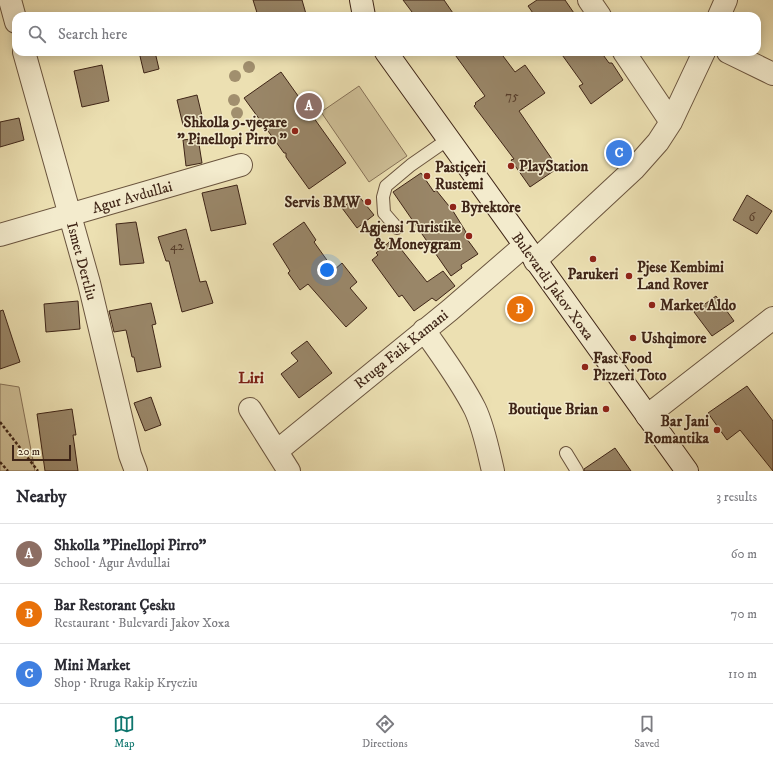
<!DOCTYPE html>
<html lang="en">
<head>
<meta charset="utf-8">
<style>
	:root { --surface:#fff; --page:#f2f2f3; --text:#2b2b33; --muted:#7c7c81; --line:#e1e1e2; --accent:#0f766e }
	body { margin:0; font-family:"IM FELL DW Pica",serif; background:var(--page); color:var(--text) }
	.scale { position:absolute; left:12px; bottom:10px; width:59px; box-sizing:border-box; padding-left:4px; border:2px solid #3f2517; border-top:0; font-size:11px; line-height:14px; white-space:nowrap; color:#3f2517; -webkit-text-stroke:3px #f3ebcd; paint-order:stroke }
	.you { position:absolute; left:327px; top:270px; width:14px; height:14px; margin:-10px; border:3px solid #fff; border-radius:50%; background:#1a73e8; box-shadow:0 0 0 6px #1a73e833 }
	.badge { display:grid; place-items:center; width:26px; height:26px; border-radius:50%; background:var(--accent); color:#fff; font-size:13px; font-weight:700 }
	.pin { position:absolute; translate:-50% -50%; border:2px solid #fff; box-shadow:0 1px 4px #0006 }
	.list { margin:0; padding:0; list-style:none }
	h2 { display:flex; justify-content:space-between; align-items:center; height:52px; margin:0; padding:0 16px; font-size:17px }
	h2 small { font-size:13px; font-weight:400; color:var(--muted) }
	.list li { display:grid; grid-template-columns:26px 1fr auto; gap:12px; align-items:center; box-sizing:border-box; height:60px; padding:0 16px; border-top:1px solid var(--line) }
	.list b { display:block; font-size:15px; white-space:nowrap }
	.list p { margin:0; font-size:13px; white-space:nowrap; color:var(--muted) }
	.list em { font-size:13px; font-style:normal; color:var(--muted) }
	.icon { flex:none; width:22px; height:22px; fill:none; stroke:currentColor; stroke-width:2; stroke-linecap:round; stroke-linejoin:round }
	.map { position:relative; flex:none; width:773px; height:471px; overflow:hidden }
	.search { position:absolute; background:var(--surface); box-shadow:0 2px 10px #0003; left:12px; right:12px; top:12px; height:44px; display:flex; align-items:center; gap:10px; box-sizing:border-box; padding:0 14px; border-radius:12px; color:var(--muted); font-size:15px }
	.sheet { height:232px; background:var(--surface) }
	nav { display:flex; justify-content:space-around; align-items:center; box-sizing:border-box; height:56px; border-top:1px solid var(--line); background:var(--surface); font-size:11px; color:var(--muted) }
	nav a { display:grid; justify-items:center; gap:2px }
	nav .on { color:var(--accent) }
	.map>svg:first-child { display:block }
</style>
</head>
<body>
<div class="map">
<svg width="773" height="471" viewBox="0 0 773 471">
	<rect width="100%" height="100%" fill="#ece0b2"/>
	<filter id="stains"><feTurbulence type="fractalNoise" baseFrequency=".005" numOctaves="4"/><feColorMatrix values="0 0 0 0 .2 0 0 0 0 .09 0 0 0 0 .02 0 0 0 .5 -.17"/></filter>
	<radialGradient id="worn" r=".72"><stop offset=".6" stop-color="#630" stop-opacity="0"/><stop offset="1" stop-color="#630" stop-opacity=".3"/></radialGradient>
	<path fill="#cfc098" stroke="#877258" d="M359,86l48,70 -38,26 -48,-70z
		M0,384l19,3 16,84h-35z"/>
	<path fill="#998668" stroke="#3f2517" d="M253,0h49l4,14 -10,2h-38z
		M403,0h41l11,16h-40z
		M537,0h28l11,16h-41l-7,-10z
		M139,52h16l4,17 -15,4z
		M453,52h47l15,20 10,-7 20,28 -26,18 39,57 -28,19 -19,-27 3,-1 -40,-53 2,-2 -1,-1 10,-7z
		M560,52h41l8,11h3l11,17 -32,24 -12,-18 4,-2z
		M102,65l7,36 -27,6 -8,-36z
		M281,72l65,91 -37,26 -23,-32v-4h-2l-40,-55z
		M197,95l6,25 -20,5 -6,-25z
		M19,118l5,22 -24,7v-25z
		M198,138l4,25 -16,3 -3,-26z
		M421,173l13,19 2,-2 17,21 13,21 -2,3 14,19 -17,11 1,3 -11,8 -58,-84z
		M237,185l9,39 -35,7 -9,-38z
		M358,195l16,20 -17,13 -15,-20z
		M747,195l25,16 -15,23 -24,-14z
		M136,222l8,41 -24,2 -4,-41z
		M304,222l12,18 -2,2 20,28 8,-7 15,19 -7,6 17,20 -21,19 -38,-43 -8,6 -12,-17 2,-2 -17,-27z
		M186,229l14,53 6,-1 7,22 -31,9 -13,-51h-3l-8,-24z
		M393,239l34,43 16,-11 12,15 -19,15 -4,-3 -18,13 -12,-16 -3,2 -27,-37 6,-5 -2,-2z
		M716,296l18,25 -22,15 -18,-24z
		M78,301l2,28 -34,3 -2,-28z
		M151,303l5,21 -4,1 9,42 -24,5 -3,-15h-2l-6,-27 -12,2 -5,-21z
		M3,310l17,52 -20,7v-58z
		M307,341l25,32 -33,25 -18,-24 17,-13 -7,-8z
		M747,386l26,35v50l-33,-41 -13,10 -19,-27z
		M151,397l10,28 -16,6 -11,-28z
		M72,409l4,26h-3l5,36h-33l-8,-57z
		M615,448l16,23h-47v-2z"/>
	<g fill="none" stroke-linecap="round" stroke-linejoin="round">
		<g stroke="#6a543e" stroke-width="14">
			<path id="service" d="M397,228l-13,-15 -1,-16 3,-11 25,-21 36,-25
				M566,453l11,18"/>
		</g>
		<g stroke="#6a543e" stroke-width="24">
			<path id="minor" d="M10,0l6,22
				M589,0l11,16
				M719,16l7,-16
				M24,52l65,231 41,172 6,16
				M624,52l47,70
				M728,52l45,22
				M0,235l241,-70
				M535,261l99,-92 24,-27 13,-20 33,-70
				M424,330c18,26 37,51 51,79 9,19 13,41 18,62
				M250,409l39,62
				M647,416l126,-98
				M277,451l173,-141 74,-64"/>
		</g>
		<g stroke="#3f2517" stroke-width="24">
			<path id="secondary" d="M361,0l3,16
				M386,52l301,419"/>
		</g>
		<path stroke="#3f2517" stroke-width="2.5" stroke-dasharray="3 2" stroke-linecap="butt" d="M0,422l38,49
			M0,462l8,9"/>
		<use href="#service" stroke="#f3ebcd" stroke-width="12"/>
		<use href="#minor" stroke="#f3ebcd" stroke-width="22"/>
		<use href="#secondary" stroke="#f3ebcd" stroke-width="22"/>
	</g>
	<g fill="#a18f6e">
		<circle cx="249" cy="67" r="6"/>
		<circle cx="235" cy="76" r="6"/>
		<circle cx="234" cy="100" r="6"/>
		<circle cx="237" cy="113" r="6"/>
	</g>
	<g fill="#8f2418" stroke="#f3ebcd" stroke-width="1.5">
		<circle cx="295" cy="131" r="4"/>
		<circle cx="511" cy="166" r="4"/>
		<circle cx="427" cy="176" r="4"/>
		<circle cx="368" cy="202" r="4"/>
		<circle cx="453" cy="207" r="4"/>
		<circle cx="469" cy="236" r="4"/>
		<circle cx="593" cy="259" r="4"/>
		<circle cx="629" cy="276" r="4"/>
		<circle cx="652" cy="305" r="4"/>
		<circle cx="633" cy="338" r="4"/>
		<circle cx="585" cy="367" r="4"/>
		<circle cx="606" cy="409" r="4"/>
		<circle cx="717" cy="430" r="4"/>
	</g>
	<g text-anchor="middle" stroke-width="3" stroke-linejoin="round" paint-order="stroke">
		<g font-size="13" fill="#563d2b">
			<text x="512" y="100">75</text>
			<text x="752" y="221">6</text>
			<text x="177" y="250">42</text>
		</g>
		<g font-size="15" font-weight="bold" fill="#3f2517" stroke="#f3ebcd" text-anchor="start">
			<text x="287" y="127" text-anchor="end">Shkolla 9-vjeçare<tspan x="287" dy="17">" Pinellopi Pirro "</tspan></text>
			<text x="519" y="171">PlayStation</text>
			<text x="435" y="172">Pastiçeri<tspan x="435" dy="17">Rustemi</tspan></text>
			<text x="360" y="207" text-anchor="end">Servis BMW</text>
			<text x="461" y="212">Byrektore</text>
			<text x="461" y="232" text-anchor="end">Agjensi Turistike<tspan x="461" dy="17">&amp; Moneygram</tspan></text>
			<text x="637" y="272">Pjese Kembimi<tspan x="637" dy="17">Land Rover</tspan></text>
			<text x="593" y="279" text-anchor="middle">Parukeri</text>
			<text x="660" y="310">Market Aldo</text>
			<text x="641" y="343">Ushqimore</text>
			<text x="593" y="363">Fast Food<tspan x="593" dy="17">Pizzeri Toto</tspan></text>
			<text x="598" y="414" text-anchor="end">Boutique Brian</text>
			<text x="709" y="426" text-anchor="end">Bar Jani<tspan x="709" dy="17">Romantika</tspan></text>
		</g>
		<g font-size="15" fill="#3f2517" stroke="#f3ebcd">
			<text transform="translate(132 197) rotate(-16)" y="5">Agur Avdullai</text>
			<text transform="translate(82 261) rotate(75)" y="5">Ismet Dertliu</text>
			<text transform="translate(553 286) rotate(54)" y="5">Bulevardi Jakov Xoxa</text>
			<text transform="translate(401 349) rotate(-39)" y="5">Rruga Faik Kamani</text>
		</g>
		<g font-size="16" font-weight="bold" fill="#7a1f14" stroke="#f3ebcd">
			<text x="251" y="383">Liri</text>
		</g>
	</g>
	<rect width="100%" height="100%" filter="url(#stains)"/>
	<rect width="100%" height="100%" fill="url(#worn)"/>
</svg>
<div class="scale">20 m</div>
<div class="you"></div>
<div class="pin badge" style="left:309px;top:106px;background:#8d6e63">A</div>
<div class="pin badge" style="left:520px;top:309px;background:#e8710a">B</div>
<div class="pin badge" style="left:619px;top:153px;background:#3f7fe0">C</div>
<div class="search"><svg class="icon" aria-label="search" viewBox="0 0 24 24"><circle cx="10" cy="10" r="6"/><path d="M15 15l6 6"/></svg>Search here</div>
</div>
<section class="sheet">
<h2>Nearby<small>3 results</small></h2>
<ul class="list">
<li><span class="badge" style="background:#8d6e63">A</span><div><b>Shkolla &quot;Pinellopi Pirro&quot;</b><p>School · Agur Avdullai</p></div><em>60 m</em></li>
<li><span class="badge" style="background:#e8710a">B</span><div><b>Bar Restorant Çesku</b><p>Restaurant · Bulevardi Jakov Xoxa</p></div><em>70 m</em></li>
<li><span class="badge" style="background:#3f7fe0">C</span><div><b>Mini Market</b><p>Shop · Rruga Rakip Kryeziu</p></div><em>110 m</em></li>
</ul>
</section>
<nav>
<a class="on"><svg class="icon" aria-label="map" viewBox="0 0 24 24"><path d="M3 6l6-2 6 2 6-2v14l-6 2-6-2-6 2zM9 4v14M15 6v14"/></svg>Map</a>
<a><svg class="icon" aria-label="directions" viewBox="0 0 24 24"><path d="M12 3l9 9-9 9-9-9zM9 14v-3h6M13 9l2 2-2 2"/></svg>Directions</a>
<a><svg class="icon" aria-label="saved" viewBox="0 0 24 24"><path d="M7 4h10v16l-5-4-5 4z"/></svg>Saved</a>
</nav>
</body>
</html>
